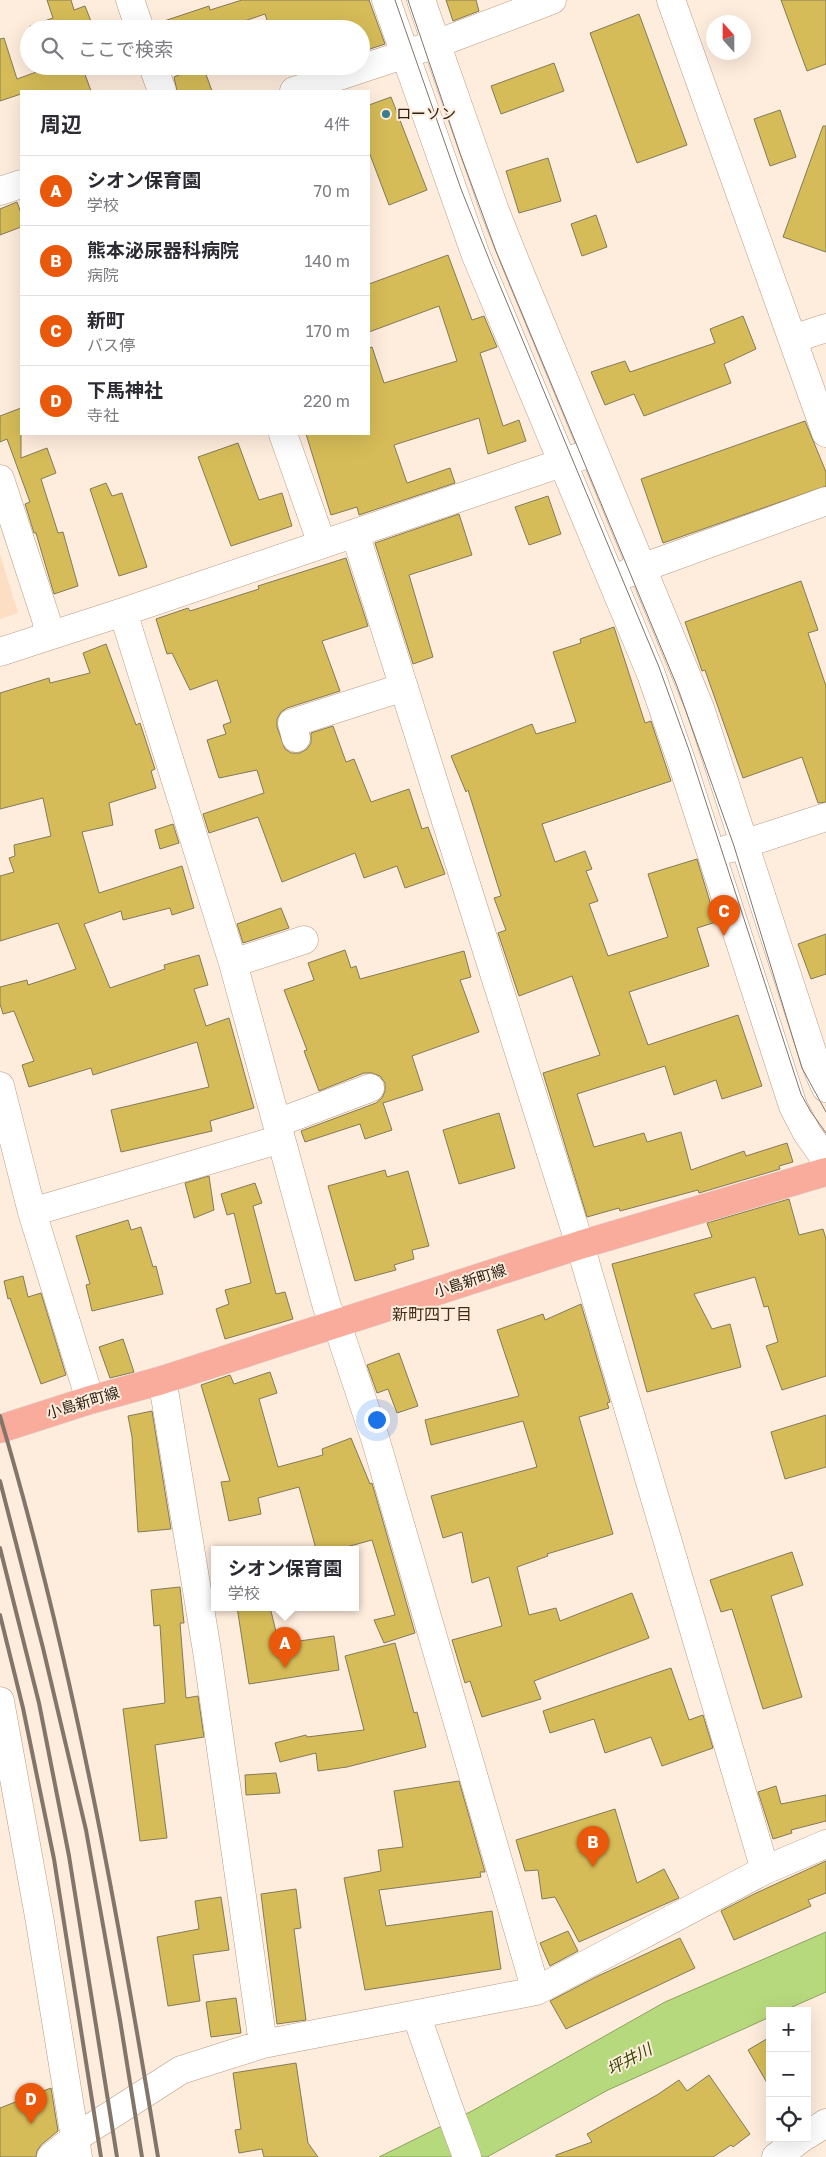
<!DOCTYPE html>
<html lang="ja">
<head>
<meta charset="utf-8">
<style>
	:root { --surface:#fff; --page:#f2f2f3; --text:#2b2b33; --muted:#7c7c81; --line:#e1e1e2; --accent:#ea580c }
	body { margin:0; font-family:"Golos Text","Noto Sans JP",sans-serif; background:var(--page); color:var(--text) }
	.controls { position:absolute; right:15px; bottom:15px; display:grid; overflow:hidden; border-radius:0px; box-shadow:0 5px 20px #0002 }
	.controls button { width:45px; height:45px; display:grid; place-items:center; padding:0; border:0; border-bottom:1px solid var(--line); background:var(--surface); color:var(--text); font:25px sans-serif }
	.compass { position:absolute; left:706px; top:15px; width:45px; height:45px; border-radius:50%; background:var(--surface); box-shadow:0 5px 20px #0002; rotate:339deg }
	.you { position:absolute; left:376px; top:1419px; width:18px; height:18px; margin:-12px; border:4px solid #fff; border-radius:50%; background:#1a73e8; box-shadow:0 0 0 8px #1a73e833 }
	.badge { display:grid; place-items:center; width:32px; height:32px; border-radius:50%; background:var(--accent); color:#fff; font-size:16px; font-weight:700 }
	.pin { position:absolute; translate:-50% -41px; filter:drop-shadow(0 1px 2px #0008) }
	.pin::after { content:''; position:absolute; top:26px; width:18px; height:15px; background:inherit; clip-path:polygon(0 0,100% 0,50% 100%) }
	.popup { position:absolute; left:211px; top:1546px; width:148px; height:65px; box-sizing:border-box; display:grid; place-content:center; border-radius:0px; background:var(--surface); filter:drop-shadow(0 1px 4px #0005); font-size:16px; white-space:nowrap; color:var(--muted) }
	.popup b { font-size:19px; color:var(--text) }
	.popup::after { content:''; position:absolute; left:50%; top:100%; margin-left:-10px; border:10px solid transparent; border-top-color:var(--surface) }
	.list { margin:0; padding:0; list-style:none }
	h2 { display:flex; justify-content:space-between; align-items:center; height:65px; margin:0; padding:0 20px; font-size:21px }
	h2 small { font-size:16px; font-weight:400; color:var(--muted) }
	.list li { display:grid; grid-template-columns:32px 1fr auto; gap:15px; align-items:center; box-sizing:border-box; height:70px; padding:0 20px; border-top:1px solid var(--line) }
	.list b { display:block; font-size:19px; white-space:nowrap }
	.list p { margin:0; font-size:16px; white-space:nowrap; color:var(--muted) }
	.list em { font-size:16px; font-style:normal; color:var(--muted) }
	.icon { flex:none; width:28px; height:28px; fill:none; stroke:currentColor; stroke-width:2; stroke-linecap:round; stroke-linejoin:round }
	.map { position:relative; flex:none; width:826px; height:2157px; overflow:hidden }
	.search { position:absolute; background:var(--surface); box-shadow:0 5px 20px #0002; left:20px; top:20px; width:350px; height:55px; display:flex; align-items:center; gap:12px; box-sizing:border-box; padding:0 18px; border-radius:28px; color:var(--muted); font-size:19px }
	.panel { position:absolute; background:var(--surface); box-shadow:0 5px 20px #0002; left:20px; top:90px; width:350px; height:345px; border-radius:0px }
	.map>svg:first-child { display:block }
</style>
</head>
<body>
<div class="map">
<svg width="826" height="2157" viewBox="0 0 826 2157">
	<rect width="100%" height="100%" fill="#feecdc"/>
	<path fill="#fbdec4" d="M0,554l18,59 -18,6z"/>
	<path fill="#b7d97d" stroke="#8da25e" d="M826,1932v60l-43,19h-13v6l-162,73 -121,67h-108l93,-46 193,-109z"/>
	<path fill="#d6bc58" stroke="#837a59" d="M47,0h24l3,10 11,-4 9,23h-64v-3l23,-8z
		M242,0h127l16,44 -24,8v-23h-91l-5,-15 -44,15h-66v-5l54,-18 1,4z
		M446,0h30l3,11 -26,10z
		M781,0h45v64l-19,7z
		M639,14l48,131 -50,18 -47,-130z
		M4,38l13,41 36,-13h29l9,25h-70v3l-21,7v-62z
		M554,63l10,28 -63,23 -10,-28z
		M176,66h27l9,25h-35l-3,-14 5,-2z
		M391,97l36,93 -38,15 -20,-53v-47z
		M780,110l16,47 -26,9 -16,-47z
		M823,126h3v126l-43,-15z
		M548,158l13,43 -42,12 -13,-42z
		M17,202l4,11v14l-21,8v-26z
		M596,215l11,32 -25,9 -11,-32z
		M448,255l24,65 12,-4 13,31 -17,6 23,73 16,-6 7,21 -38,13 -9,-36 -85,27 13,38 43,-15 5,15 -96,32 -2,-8 -26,8 -25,-81h63v-86l3,-1 12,36 73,-22 -18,-55 -70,26v-48z
		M743,316l13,33 -32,15 7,19 -87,33 -10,-22 -29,11 -14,-33 34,-11 5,11 85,-29 -5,-14z
		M21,408v50l26,-10 9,25 -15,6 17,54 5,-1 15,54 -24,8 -18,-61h-2l-9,-29 5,-2 -23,-63 -7,3v-26z
		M805,421l21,51v14l-163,57 -22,-64z
		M238,443l21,57 23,-7 10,33 -61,20 -33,-89z
		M106,483l6,13 10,-3 25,74 -28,9 -29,-87z
		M548,496l13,38 -32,11 -14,-38z
		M459,514l13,41 -63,20 24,82 -20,7 -38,-121z
		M346,558l22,68 -46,15 18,50 -53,17 -6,4 -4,7v8l8,22 6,4h9l7,-4 4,-6v-10l22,-7 13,36 8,-3 17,43 38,-13 13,40 6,-2 17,47 -40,14 -8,-22 -33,12 -9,-25 -73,29 -24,-65 -49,16 -6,-19 61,-21 -7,-23 -38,8 -12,-38 19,-6 -3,-9 8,-3 -14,-42 -27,10 -18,-37 -5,1 -11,-35 32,-11 2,3 69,-22 -1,-3z
		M801,581l17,49 -10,3 18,53v116l-8,1 -16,-46 -59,21 -38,-108 -3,1 -17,-49z
		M614,627l31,96 6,-2 20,60 -129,43 13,38 30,-11 7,18 -6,2 12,30 -9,3 19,52 60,-19 -20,-63 49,-15 19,63 -19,6 12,38 -80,26 19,53 90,-30 24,71 -40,13 -6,-19 -42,15 -9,-29 -88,28 17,53 50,-14 3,9 34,-10 10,38 53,-19 2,5 41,-13 6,19 -14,4 1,3 -81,24 -1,-3 -78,21 -1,-3 -32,9 -44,-144 57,-18 -28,-79 -53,20 -21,-63 8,-3 -12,-32 7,-2 -33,-106 -2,2 -15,-36 81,-32 4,10 40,-12 -23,-70 28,-9 -1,-4z
		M106,644l30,81 4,-2 15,46 -4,2 5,17 -47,15 4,22 -31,7 17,61 83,-27 12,42 -22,7 -2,-7 -47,12 -2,-9 -37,13 26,64 55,-19 -1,-4 35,-10 9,30 -14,4 12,37 23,-8 25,90 -44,13 2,10 -91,21 -10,-42 98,-23 -12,-45 -104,33 -2,-7 -62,19 -7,-22 12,-4 -20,-50 -11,3 -3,-10v-17l27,-7 1,5 48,-16 -18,-46 -58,18v-65l14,-4 -5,-14 6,-2 -1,-11 37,-9 -8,-38 -43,11v-116l49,-15 1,5 40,-10 -7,-20z
		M173,824l6,19 -19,6 -5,-19z
		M281,908l8,20 -46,15 -6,-19z
		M826,934v40l-15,5 -13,-35z
		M345,950l6,18 5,-2 4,13 104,-28 7,26 -11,3 19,52 -67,24 11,34 -40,13 9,27 -27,9 -5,-15 -55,18 -4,-11 75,-28 6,-5 3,-7v-8l-5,-7 -8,-3h-8l-45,18 -15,-40 3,-1 -23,-60 30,-10 -6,-17z
		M499,1113l16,55 -56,16 -16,-54z
		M385,1170l2,7 21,-6 21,75 -17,4 2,9 -20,6 2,5 -41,11 -27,-95z
		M209,1176l5,34 -20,8 -9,-35z
		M255,1183l7,20 -9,3 23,88 9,-2 8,27 -68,20 -9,-30 13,-5 -4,-14 26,-7 -17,-70 -7,2 -6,-21z
		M789,1199l10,36 24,-6 3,10v137l-44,14 -16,-44 12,-4 -10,-36 -4,1 -9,-30 -61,17 18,35 18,-5 11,43 -94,25 -35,-128 100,-27 -5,-14z
		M128,1220l3,10 10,-3 12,40 3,-1 7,28 -71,17 -6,-26 4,-1 -14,-48z
		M23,1276l5,21 13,-4 25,82 -25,9 -31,-86 -2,1 -4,-18z
		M581,1304l29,98 -3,1 2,5 -30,9 34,117 -66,20 1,2 -31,11 12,48 27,-7 4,13 72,-28 17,45 -115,43 7,18 -59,18 -12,-36 -5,2 -13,-43 50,-14 -13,-49 -17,6 -10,-51 -19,6 -12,-42 106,-29 -14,-46 -92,24 -6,-25 94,-24 -22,-66 46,-16 2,6z
		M123,1339l11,33 -24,6 -11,-31z
		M399,1353l19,53 -21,7 -9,-24 -11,4 -10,-28z
		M270,1372l7,21 -18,6 19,68 45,-12 -1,-6 29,-11 19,46 2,-1 43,150 -31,10 -10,-23 21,-5 -23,-75 -33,9h-23l-17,-62 -41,11 3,16 -32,7 -8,-39 9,-1 -29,-96 29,-10 4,9z
		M152,1411l19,118 -33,3 -6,-95 -4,-21z
		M826,1415v52l-41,12 -14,-47z
		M792,1552l11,33 -32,11 31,101 -39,12 -31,-100 -11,3 -11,-32z
		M180,1587l4,36h-4l6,75 12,-2 6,41 -49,8 12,93 -27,3 -17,-132 42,-6 -5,-78 -6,1 -3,-36z
		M237,1607h33l9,37 55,-8 5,34 -90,14z
		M395,1643l19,70 3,-1 9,35 -79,20 -29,4 -2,-18 -36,9 -5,-19 31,-8 1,2 57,-7 -19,-74z
		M671,1668l18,52 14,-5 10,33 -51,18 -11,-29 -46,16 -11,-34 -44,14 -7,-22z
		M276,1773l4,20 -34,2 -1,-20z
		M459,1781l26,91h-5l1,5 -102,13 7,36 106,-15 9,58 -136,21 -21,-112 37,-7 -3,-21 25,-3 -9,-56z
		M776,1786l5,18 45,-9v26l-35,9 1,3 -19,6 -15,-47z
		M615,1809l22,74 27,-14 15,29 -100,44 -24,-45 -13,2 -4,-29 -13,1 -9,-31z
		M826,1861v32l-18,7 3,6 -77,34 -13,-29 33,-17z
		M296,1889l5,39 -7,1 12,91 -29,4 -16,-130z
		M221,1897l8,53 -36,5 7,46 -32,5 -11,-69 42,-8 -4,-28z
		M568,1931l10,20 -28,15 -10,-23z
		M680,1938l15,30 -129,61 -16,-28 46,-24z
		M236,1998l5,35 -30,4 -5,-35z
		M770,2037v51l-22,-38z
		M296,2063l12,80 10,14h-54l-2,-8 -23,4 -4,-23 6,-1 -8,-56z
		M709,2075l41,59 -17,13 -2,-2 -18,12h-157v-2l36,-13 -5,-8 70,-39 22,-15 8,11z
		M51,2088l7,43 -17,14 -4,6 -1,6h-36v-49z"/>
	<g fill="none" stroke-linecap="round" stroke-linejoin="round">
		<g stroke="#b89c83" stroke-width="29">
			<path id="minor" d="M130,0l10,29
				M386,0l89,253 176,421 32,92 110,340 14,27 19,27
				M421,0l74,211 22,55 183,442 119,365 7,15
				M671,0l155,433
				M153,66l9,25
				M294,91l142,-47 116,-44
				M0,191l21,-7
				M793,339l33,-11
				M283,434l39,110
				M0,479l46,140 3,17
				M355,533l225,712 185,625
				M628,573l198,-72
				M123,612l110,351 94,344 14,29 34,102 161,553
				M0,652l123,-40 456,-155
				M296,738l-4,-15 112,-36
				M728,849l98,-32
				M233,963l71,-23
				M0,1086l32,126 58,188
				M277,1123l93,-35
				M32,1212l249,-73
				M159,1381l6,15 42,255 56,393 273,-53 229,-121 61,-26
				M0,1701l40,221 38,235
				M416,2014l32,92 19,51
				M807,2135l19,-12
				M51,2157l24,-19 106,-68 82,-26
				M776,2157l26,-19"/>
		</g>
		<g stroke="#d9d7d5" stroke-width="29">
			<path id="major" d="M0,1429l90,-29 69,-19 421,-136 246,-73"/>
		</g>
		<use href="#minor" stroke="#fff" stroke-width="28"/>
		<use href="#major" stroke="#f9ac9c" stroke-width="28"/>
		<path stroke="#827569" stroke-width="1" d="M395,0l66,189 32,80 166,398 30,83 112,344 10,18 15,21
			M408,0l53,156 35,95 181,435 57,160 68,222 24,44"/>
		<path stroke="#827569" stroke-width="4" d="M0,1416c72,242 117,492 158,741
			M0,1481l43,167 43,182 34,190 22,137
			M0,1548l39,155 30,153 48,301
			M0,1615l23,93 31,151 47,298"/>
	</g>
	<circle fill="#3c7e8f" stroke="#feecdc" stroke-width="2" cx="386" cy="114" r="5"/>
	<g text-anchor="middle" stroke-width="4" stroke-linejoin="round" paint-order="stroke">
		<g font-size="15" fill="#2a2016" stroke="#feecdc" text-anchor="start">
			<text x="396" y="119">ローソン</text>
		</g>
		<g font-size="15" fill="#2a2016" stroke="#feecdc">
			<text transform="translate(470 1281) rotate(-18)" y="5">小島新町線</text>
			<text transform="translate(83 1403) rotate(-17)" y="5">小島新町線</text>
		</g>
		<g font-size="16" fill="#432c15" stroke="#feecdc">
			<text x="432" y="1320">新町四丁目</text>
		</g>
		<g font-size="16" font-style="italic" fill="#344701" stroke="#feecdc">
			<text transform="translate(629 2059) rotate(-28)" y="6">坪井川</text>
		</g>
	</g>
</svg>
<div class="controls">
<button>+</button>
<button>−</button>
<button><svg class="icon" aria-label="locate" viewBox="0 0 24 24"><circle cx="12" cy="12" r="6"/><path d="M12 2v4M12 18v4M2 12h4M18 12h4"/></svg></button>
</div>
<svg class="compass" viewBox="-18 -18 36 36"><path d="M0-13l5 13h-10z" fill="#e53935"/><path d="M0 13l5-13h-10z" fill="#7c7c81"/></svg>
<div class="you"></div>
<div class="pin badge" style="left:285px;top:1668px">A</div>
<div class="popup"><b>シオン保育園</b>学校</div>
<div class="pin badge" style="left:593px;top:1867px">B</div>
<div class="pin badge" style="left:724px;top:936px">C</div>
<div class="pin badge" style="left:31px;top:2124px">D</div>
<div class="search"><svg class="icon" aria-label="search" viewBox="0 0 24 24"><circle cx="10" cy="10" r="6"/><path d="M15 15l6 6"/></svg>ここで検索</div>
<section class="panel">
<h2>周辺<small>4件</small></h2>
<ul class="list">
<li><span class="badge">A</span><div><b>シオン保育園</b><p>学校</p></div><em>70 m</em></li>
<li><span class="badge">B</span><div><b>熊本泌尿器科病院</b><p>病院</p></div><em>140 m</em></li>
<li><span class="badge">C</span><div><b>新町</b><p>バス停</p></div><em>170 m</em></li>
<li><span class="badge">D</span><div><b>下馬神社</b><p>寺社</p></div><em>220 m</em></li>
</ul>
</section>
</div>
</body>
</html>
